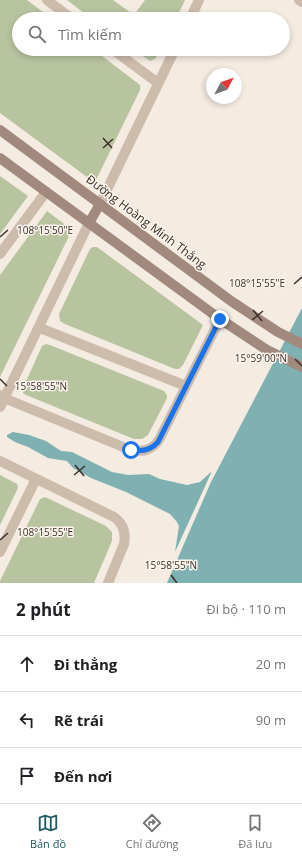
<!DOCTYPE html>
<html lang="vi">
<head>
<meta charset="utf-8">
<style>
	:root { --surface:#fff; --page:#f2f2f2; --text:#202124; --muted:#757577; --line:#e0e0e0; --accent:#1f5a5e }
	body { margin:0; font-family:"Open Sans",sans-serif; background:var(--page); color:var(--text) }
	.compass { position:absolute; left:206px; top:68px; width:36px; height:36px; border-radius:50%; background:var(--surface); box-shadow:0 2px 6px #0003; rotate:49deg }
	.stop { position:absolute; width:12px; height:12px; margin:-9px; border:3px solid #1a73e8; border-radius:50%; background:#fff }
	.stop.end { background:#1a73e8; border-color:#fff; box-shadow:0 1px 4px #0008 }
	.list { margin:0; padding:0; list-style:none }
	h2 { display:flex; justify-content:space-between; align-items:center; height:52px; margin:0; padding:0 16px; font-size:17px }
	h2 small { font-size:13px; font-weight:400; color:var(--muted) }
	.list li { display:grid; grid-template-columns:26px 1fr auto; gap:12px; align-items:center; box-sizing:border-box; height:56px; padding:0 16px; border-top:1px solid var(--line) }
	.list b { display:block; font-size:15px; white-space:nowrap }
	.list em { font-size:13px; font-style:normal; color:var(--muted) }
	.icon { flex:none; width:22px; height:22px; fill:none; stroke:currentColor; stroke-width:2; stroke-linecap:round; stroke-linejoin:round }
	.map { position:relative; flex:none; width:302px; height:583px; overflow:hidden }
	.search { position:absolute; background:var(--surface); box-shadow:0 2px 6px #0003; left:12px; right:12px; top:12px; height:44px; display:flex; align-items:center; gap:10px; box-sizing:border-box; padding:0 14px; border-radius:22px; color:var(--muted); font-size:15px }
	.sheet { height:220px; background:var(--surface) }
	nav { display:flex; justify-content:space-around; align-items:center; box-sizing:border-box; height:56px; border-top:1px solid var(--line); background:var(--surface); font-size:11px; color:var(--muted) }
	nav a { display:grid; justify-items:center; gap:2px }
	nav .on { color:var(--accent) }
	.map>svg:first-child { display:block }
</style>
</head>
<body>
<div class="map">
<svg width="302" height="583" viewBox="0 0 302 583">
	<rect width="100%" height="100%" fill="#f4ebe1"/>
	<path fill="#b8c4a0" d="M0,0h27l25,19h-33v30h74l47,36v5l-44,90h-5l-91,-67z
		M67,0h46l21,15 11,-15h40l-9,19h-84z
		M133,49h28l-6,10 -5,2z
		M0,176l28,20 -28,38z
		M47,211l25,19 -72,147v-102z
		M93,247h4l106,78 -20,40 -4,4h-4l-110,-45 -5,-3 -1,-7 31,-65z
		M46,344l4,1 114,46 3,4v3l-19,37 -6,4h-8l-108,-44 -3,-2v-5l19,-42z
		M0,475l17,9 1,4 -18,37z
		M45,497l61,29 6,6v9l-18,42h-94v-2l40,-82z"/>
	<path fill="#7fb0b2" d="M302,308v275h-135l44,-101z
		M13,432l16,3 17,6 15,10 11,1 40,20 16,3 21,-1 11,5 27,6 13,-3 12,-11 -37,81 4,-26 -2,-4 -7,-8 -44,-22 -35,-14 -18,-10 -6,-7 -19,-3 -20,-11 -13,-5 -8,-5v-2z"/>
	<g fill="none" stroke-linecap="round" stroke-linejoin="round">
		<path stroke="#cdbbac" stroke-width="10" d="M47,0l25,19
			M190,19l9,-19
			M112,49l46,34
			M100,204l75,-155
			M0,254l46,-62
			M40,328l146,58
			M0,395l4,3 124,51c13,4 25,2 32,-11l60,-119
			M0,407l89,-184
			M0,461l114,56c10,7 12,16 10,27l-16,39
			M0,552l36,-73"/>
		<path stroke="#cdbbac" stroke-width="10" d="M299,0l3,2"/>
		<path stroke="#a18a7d" stroke-width="10" d="M0,130l231,171 47,31 24,12
			M0,158l220,161 47,31 35,17
			M89,223l11,-19"/>
	</g>
	<g fill="none" stroke-linecap="round" stroke-linejoin="round">
		<path stroke="#1a73e8" stroke-width="5" d="M131,450c11,2 20,0 27,-8l62,-123"/>
	</g>
	<path fill="none" stroke="#3b302b" stroke-width="1.5" d="M103,138l9,10M103,148l10,-9M0,237l8,-7M294,284l8,-7M253,310l9,11M252,320l11,-9M295,359l7,7M0,379l7,7M75,465l9,11M74,475l11,-9M0,540l8,-7M171,575l6,8"/>
	<g text-anchor="middle" stroke-width="3" stroke-linejoin="round" paint-order="stroke">
		<g font-size="12" fill="#3b302b" stroke="#fbf5ee">
			<text transform="translate(146 222) rotate(37)" y="4">Đường Hoàng Minh Thắng</text>
		</g>
	</g>
	<g font-size="10" text-anchor="middle" fill="#3b302b" stroke="#fbf5ee" stroke-width="3" stroke-linejoin="round" paint-order="stroke">
		<text x="45" y="234">108°15'50"E</text>
		<text x="257" y="287">108°15'55"E</text>
		<text x="261" y="362">15°59'00"N</text>
		<text x="41" y="390">15°58'55"N</text>
		<text x="45" y="536">108°15'55"E</text>
		<text x="171" y="569">15°58'55"N</text>
	</g>
</svg>
<svg class="compass" viewBox="-18 -18 36 36"><path d="M0-13l5 13h-10z" fill="#e53935"/><path d="M0 13l5-13h-10z" fill="#757577"/></svg>
<div class="stop" style="left:131px;top:450px"></div>
<div class="stop end" style="left:220px;top:319px"></div>
<div class="search"><svg class="icon" aria-label="search" viewBox="0 0 24 24"><circle cx="10" cy="10" r="6"/><path d="M15 15l6 6"/></svg>Tìm kiếm</div>
</div>
<section class="sheet">
<h2>2 phút<small>Đi bộ · 110 m</small></h2>
<ul class="list">
<li><svg class="icon" aria-label="ahead" viewBox="0 0 24 24"><path d="M12 20V5M6 11l6-6 6 6"/></svg><div><b>Đi thẳng</b></div><em>20 m</em></li>
<li><svg class="icon" aria-label="left" viewBox="0 0 24 24"><path d="M17 20v-9H6M10 6l-5 5 5 5"/></svg><div><b>Rẽ trái</b></div><em>90 m</em></li>
<li><svg class="icon" aria-label="arrive" viewBox="0 0 24 24"><path d="M6 21V4h12l-3 4 3 4H6"/></svg><div><b>Đến nơi</b></div></li>
</ul>
</section>
<nav>
<a class="on"><svg class="icon" aria-label="map" viewBox="0 0 24 24"><path d="M3 6l6-2 6 2 6-2v14l-6 2-6-2-6 2zM9 4v14M15 6v14"/></svg>Bản đồ</a>
<a><svg class="icon" aria-label="directions" viewBox="0 0 24 24"><path d="M12 3l9 9-9 9-9-9zM9 14v-3h6M13 9l2 2-2 2"/></svg>Chỉ đường</a>
<a><svg class="icon" aria-label="saved" viewBox="0 0 24 24"><path d="M7 4h10v16l-5-4-5 4z"/></svg>Đã lưu</a>
</nav>
</body>
</html>
